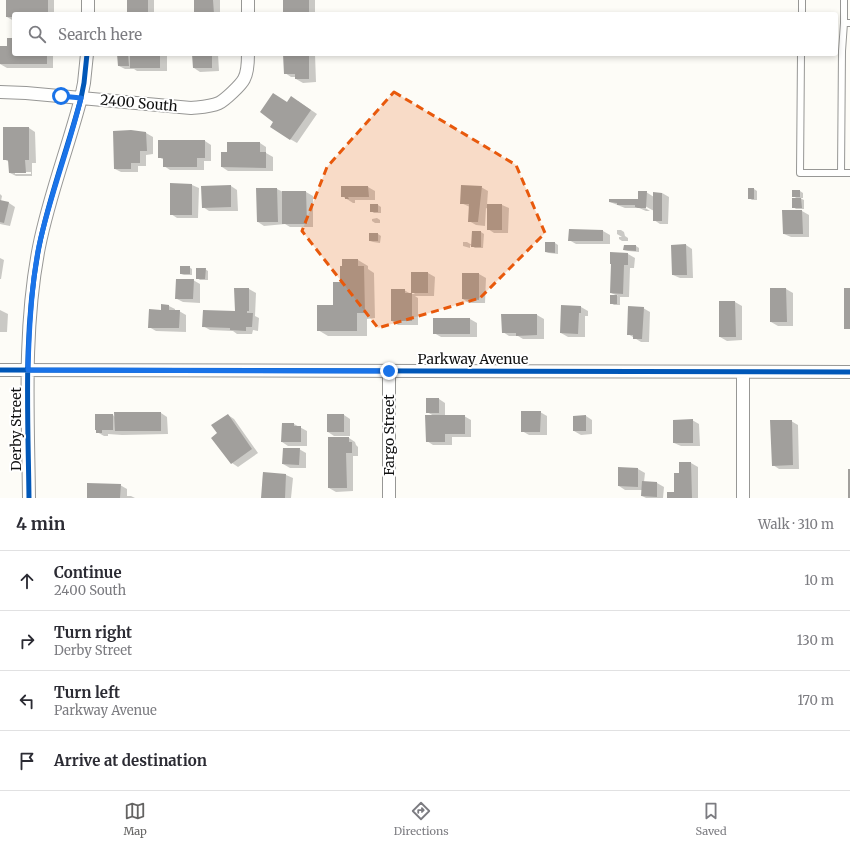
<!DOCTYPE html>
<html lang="en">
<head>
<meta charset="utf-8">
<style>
	:root { --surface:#fff; --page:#f7f7f7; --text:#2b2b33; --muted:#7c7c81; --line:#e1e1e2; --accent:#646362 }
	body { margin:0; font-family:Merriweather,serif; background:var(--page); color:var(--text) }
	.stop { position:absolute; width:12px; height:12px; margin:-9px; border:3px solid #1a73e8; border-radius:50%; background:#fff }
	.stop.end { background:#1a73e8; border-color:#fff; box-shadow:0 1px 4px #0008 }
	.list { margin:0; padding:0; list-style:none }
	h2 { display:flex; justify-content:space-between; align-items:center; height:52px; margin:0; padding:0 16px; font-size:17px }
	h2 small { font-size:13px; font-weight:400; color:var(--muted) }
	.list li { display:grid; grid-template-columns:26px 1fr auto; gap:12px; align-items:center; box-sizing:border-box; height:60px; padding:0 16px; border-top:1px solid var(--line) }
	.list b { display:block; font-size:15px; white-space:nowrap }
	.list p { margin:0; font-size:13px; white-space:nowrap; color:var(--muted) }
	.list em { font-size:13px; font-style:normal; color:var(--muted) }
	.icon { flex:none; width:22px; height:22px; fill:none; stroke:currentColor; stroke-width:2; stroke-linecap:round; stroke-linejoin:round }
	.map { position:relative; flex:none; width:850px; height:498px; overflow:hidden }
	.search { position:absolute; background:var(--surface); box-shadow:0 2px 6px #0003; left:12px; right:12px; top:12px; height:44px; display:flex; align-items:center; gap:10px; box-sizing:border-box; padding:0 14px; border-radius:4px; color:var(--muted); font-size:15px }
	.sheet { height:292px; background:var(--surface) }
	nav { display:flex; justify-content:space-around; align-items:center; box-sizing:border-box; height:56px; border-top:1px solid var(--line); background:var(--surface); font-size:11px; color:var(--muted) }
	nav a { display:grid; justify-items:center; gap:2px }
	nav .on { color:var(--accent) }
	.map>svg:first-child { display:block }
</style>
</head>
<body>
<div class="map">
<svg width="850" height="498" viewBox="0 0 850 498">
	<rect width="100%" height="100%" fill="#fdfcf7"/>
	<path fill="#0003" fill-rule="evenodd" d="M7,0h47v14h-40v7l-7,-4z
		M129,0h25v14h-25z
		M195,0h25v14h-25z
		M284,0h31v14h-31z
		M14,39v15h39v14h-46l-7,-4 8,-17z
		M118,54h49v17h-30l-3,-2h-9l-6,-3z
		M193,54h25l1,17 -19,1 -6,-4z
		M284,54h31l1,28 -13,1 -7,-4v-2h-5l-6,-4z
		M298,101l19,13 -20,29 -7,-4 -3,-36z
		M29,128l6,4 1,31h-4v13h-16l-6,-3 -1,-11 -5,-3zM15,172h16v2h-16z
		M146,133l7,4v17l-7,1v11h-8v6h-17l-6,-3z
		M205,141l6,4v16h-7v9h-34l-6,-4v-6l-5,-3z
		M260,143l6,4v6l7,4v14h-45l-6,-4 6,-14z
		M192,185l7,3 -1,30h-21l-6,-4z
		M231,186l6,4 1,21h-29l-6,-4z
		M342,187h26l7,4v9h-20v3h-2l-11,-7z
		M481,187l7,4 -1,14h15l7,3 -1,25h-14l-6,-4v-20l-2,-1 -1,18 -9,-1 -7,-4 1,-14 -9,-4z
		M277,189l6,3h23l7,4v31h-23l-5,-3 -21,2 -6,-4z
		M754,189l3,2v9h-5l-3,-2z
		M793,191h7l3,2v5h-3l4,2v9h-8l-3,-2 5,-8 -5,-3z
		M646,192l8,5v-4h8l7,4 -1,27h-8l-6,-4v-9l-11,-6 -1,1 8,5h-4l-7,-3h-14l-15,-6 29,-2z
		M0,194l2,2 -1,5 8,2 6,4 -5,19 -10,-2z
		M371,205h7l3,2v6h-7l-3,-2z
		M802,211l7,4v22h-18l-7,-3z
		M377,218l3,2v3h-5l-3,-2v-2z
		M570,230l33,1 7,4v9h-34l-7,-4z
		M617,230h4l3,2 1,4 3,2v3h-6l-3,-2v-2h3l-5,-3z
		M481,232l3,2 -1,14h-8l-5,-3v3l-7,-2v-4h4l5,3z
		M378,234l3,2 -1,7 -7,-1 -3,-1z
		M555,243l3,2v9l-9,-1 -3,-1z
		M686,245l6,4 1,29h-13l-7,-3z
		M625,246h11l3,2v4l-11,-1 -4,-1z
		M628,254l7,4 -1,10h-4l-1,29h-9v8h-6l-3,-2v-7h7l-7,-3z
		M0,258l4,2 -3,19h-1z
		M358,260l10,6v3l6,4 1,45 -8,1v17h-39l-10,-6 16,-24 7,-23 2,-16z
		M189,267l3,2v6h-8l-3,-1z
		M205,269l3,2v9h-8l-3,-2z
		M428,273l7,4 -1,19h-19l3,2v27h-20l-6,-4 12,-31 7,4h4l-3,-2z
		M479,274l7,4 -1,25h-16l-6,-4z
		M193,280l7,4v19l-17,-1 -6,-3z
		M235,289h14l7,4 -1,23 4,2 -1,13 -5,-1 -1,4h-15l-4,-3 -23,-1 -7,-4 33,-14z
		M771,289h15l7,4v33h-15l-7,-4z
		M735,302l7,4v34l-15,1 -7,-4z
		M169,306l6,3v2h4l7,4v17l-30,-1 -7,-4 13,-16z
		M562,306l19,1 7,4v5h-3v21h-17l-7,-4z
		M643,308l7,4 -1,30h-8l-13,-8z
		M0,310l8,4 -1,18h-7z
		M502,315h35l7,4v20h-21l-5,-3h-9l-6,-4z
		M470,319l7,4v14h-36l-7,-4z
		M439,399l6,4v13h19l7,4v17h-19v8h-19l-6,-4 7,-25 -7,-4z
		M540,412l7,4v19h-18l-7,-4z
		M161,413l6,4 1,17 -46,1 -14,-1v2h-4l-7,-4 16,-17 2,2z
		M228,415l6,4 24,34 -20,14 -6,-4z
		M344,415l6,4v17h-16l-6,-4z
		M586,416l6,4v14l-11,1 -7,-4z
		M692,420l7,4 1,22h-19l-7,-3z
		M791,421l7,4 1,44h-20l-6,-4z
		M282,424h12l13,7v15h-19l-6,-4z
		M349,438l6,4 1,3 2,2v9h-5v35l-17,1 -7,-4z
		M299,449l7,4v15h-16l-7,-4z
		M680,463h11l7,4v31h-30l7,-5 5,-19z
		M619,468l19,1 7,4 -1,9 13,1 7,4 -1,11h-17l-4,-2v-6h-17l-6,-4z
		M263,473l23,2 7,3 -2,20h-29z
		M120,485l7,4v7h4l4,2h-47z"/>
	<path fill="#a19f9c" d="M6,0h42v12h-16v2h-18v3h-8z
		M127,0h21v14h-21z
		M194,0h19l1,14h-20z
		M283,0h26v14h-26z
		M7,38h7v16h33v10h-47v-18h7z
		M117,54h11l1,12h-11z
		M130,54h30v14h-30z
		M192,54h20v14h-19z
		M283,54h26v25h-14v-5h-11z
		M273,93l14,9 4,-6 20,14 -21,30 -20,-13 3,-5 -13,-10z
		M3,127h26v33h-4l1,13h-17l-1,-13h-5z
		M131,130l15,2 1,19h-7v12h-9v6h-17l-1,-38z
		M158,140h47v18h-8v9h-34v-9h-5z
		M227,142h33v10h6v16l-45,-1v-15h6z
		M170,183l22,1v31h-22z
		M231,185v22l-29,1 -1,-22z
		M461,185l21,1 -4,36h-10l1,-18h-9z
		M341,186h27l1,11h-21l1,2h-4v-2h-4z
		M256,188h21l1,34h-21z
		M748,188h6v11h-6z
		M792,190h8v7h-8z
		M282,191h24l1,33h-25z
		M638,191h9l-1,17h-8l-3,-1v-2h-18v-2l-8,-1v-3h29z
		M653,192l9,1v28h-9z
		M792,198h9l1,10h-10z
		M0,200l9,2 -5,21 -4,-1z
		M370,204h8v8h-8z
		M487,204h15v26h-15z
		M782,210h20l1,24h-20z
		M569,229l34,1v11h-35z
		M472,231h9v16h-10z
		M369,233h9v8h-9z
		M545,242h10v11l-10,-1z
		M686,244l1,31h-15l-1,-30z
		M624,245h12v6l-13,-1z
		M610,252l18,1v12h-4l-1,29 -13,-1 1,-29h-1z
		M342,259h16v7h6l1,47h-8v18h-40v-26h16v-23h7v-16h2z
		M180,266h10v8h-10z
		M196,268h10l-1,11h-9z
		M411,272h17v21h-17z
		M462,273h17v27l-17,-1z
		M176,279h18l-1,20h-18z
		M234,288h15v23h-2v2h6l-1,14h-6v4l-16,-1v-2l-28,-1 1,-17 32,1z
		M770,288h16l1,34h-17z
		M844,288h6v41h-6z
		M391,289h14v4h7v28h-21z
		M610,295h7v9h-7z
		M719,301h16l1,36h-17z
		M161,304l8,1v5h11l-1,18h-31l1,-19 12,1z
		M561,305l20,1v7h-2l-1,21 -18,-1z
		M628,306l16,1 -2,32h-9v-4h-6z
		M501,314h36v21l-21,1v-3h-14z
		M433,318h37v16h-37z
		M426,398h13v15h-13z
		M521,411h20l-1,21h-19z
		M114,412h47v19h-46z
		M95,414h18v16h-11v3h-6v-3h-1z
		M228,414l24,35 -21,15 -20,-26 6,-5 -6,-8z
		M327,414h17v18h-17z
		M425,415h40v19h-20v8h-19z
		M586,415v16h-13v-15z
		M693,419v24h-20v-23z
		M770,420h22l1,45 -21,1z
		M282,423h12v3h7v16h-20z
		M328,437h21v5h3v11h-6l1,35h-19z
		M283,448h17l-1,17 -17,-1z
		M679,462h12l1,36h-25v-6h7v-19h5z
		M618,467l20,1v19l-20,-1z
		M848,469h2v29h-2z
		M263,472l23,2 -1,24h-24z
		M642,481l15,1v15l-16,-1z
		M87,483l34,1 -1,14h-33z"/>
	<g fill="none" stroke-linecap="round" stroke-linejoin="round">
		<g stroke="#979795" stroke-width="8">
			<path id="service" d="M844,0v23h6
				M802,14v-14
				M801,54l-1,119h50
				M841,173l1,-122 2,-28"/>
		</g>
		<g stroke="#979795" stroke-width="14">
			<path id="minor" d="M88,0v14
				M248,14v-14
				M0,92l26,1 165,15c9,-1 19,-1 28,-5 6,-3 22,-18 25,-24 4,-7 4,-18 4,-25
				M0,370l850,2
				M389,371v127
				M29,498c-1,-83 -6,-169 10,-251 10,-51 29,-99 42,-149l3,-15 3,-29
				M743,498v-126"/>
		</g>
		<use href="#service" stroke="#fffffe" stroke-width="6"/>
		<use href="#minor" stroke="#fffffe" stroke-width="12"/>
		<g stroke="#fff" stroke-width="8">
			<path id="cycleway" d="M0,370l850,2
				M29,498c-1,-83 -6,-169 10,-251 10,-51 29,-99 42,-149l3,-15 3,-29"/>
		</g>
		<use href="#cycleway" stroke="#0057b8" stroke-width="5"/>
	</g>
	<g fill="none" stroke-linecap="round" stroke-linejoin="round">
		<path stroke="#1a73e8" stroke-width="5" d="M61,96l20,2c-12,50 -31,97 -42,148 -8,40 -10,83 -11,124l361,1"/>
	</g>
	<path fill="#e8590c" fill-opacity="0.2" stroke="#e8590c" stroke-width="3" stroke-dasharray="8 5" stroke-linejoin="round" d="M394,92l122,73 29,68 -65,65 -102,30 -76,-97 25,-64z"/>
	<g text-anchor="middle" stroke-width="4" stroke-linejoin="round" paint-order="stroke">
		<g font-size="14" fill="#111" stroke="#fff">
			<text transform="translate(139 103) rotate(5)" y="5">2400 South</text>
			<text x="473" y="364">Parkway Avenue</text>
			<text transform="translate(16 429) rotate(-90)" y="5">Derby Street</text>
			<text transform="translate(389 435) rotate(-90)" y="5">Fargo Street</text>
		</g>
	</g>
</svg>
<div class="stop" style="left:61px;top:96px"></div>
<div class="stop end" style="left:389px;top:371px"></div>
<div class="search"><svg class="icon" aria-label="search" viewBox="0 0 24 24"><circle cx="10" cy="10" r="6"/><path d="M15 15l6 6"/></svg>Search here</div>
</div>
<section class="sheet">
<h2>4 min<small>Walk · 310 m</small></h2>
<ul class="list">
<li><svg class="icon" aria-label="ahead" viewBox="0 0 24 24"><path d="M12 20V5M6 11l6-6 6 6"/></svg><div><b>Continue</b><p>2400 South</p></div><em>10 m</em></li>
<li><svg class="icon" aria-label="right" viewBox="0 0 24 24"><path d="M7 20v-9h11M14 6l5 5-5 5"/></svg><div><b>Turn right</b><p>Derby Street</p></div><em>130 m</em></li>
<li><svg class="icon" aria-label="left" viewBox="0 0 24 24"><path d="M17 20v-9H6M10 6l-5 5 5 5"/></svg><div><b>Turn left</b><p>Parkway Avenue</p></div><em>170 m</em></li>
<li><svg class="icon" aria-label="arrive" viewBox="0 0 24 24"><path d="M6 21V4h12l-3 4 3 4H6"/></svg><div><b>Arrive at destination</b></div></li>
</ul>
</section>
<nav>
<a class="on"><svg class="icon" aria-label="map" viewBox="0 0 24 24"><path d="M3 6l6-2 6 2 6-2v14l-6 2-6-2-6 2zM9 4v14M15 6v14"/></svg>Map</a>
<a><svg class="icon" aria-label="directions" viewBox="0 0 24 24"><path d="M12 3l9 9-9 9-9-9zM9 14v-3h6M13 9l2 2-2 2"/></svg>Directions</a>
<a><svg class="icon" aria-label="saved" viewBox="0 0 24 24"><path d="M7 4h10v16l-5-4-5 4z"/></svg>Saved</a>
</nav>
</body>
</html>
